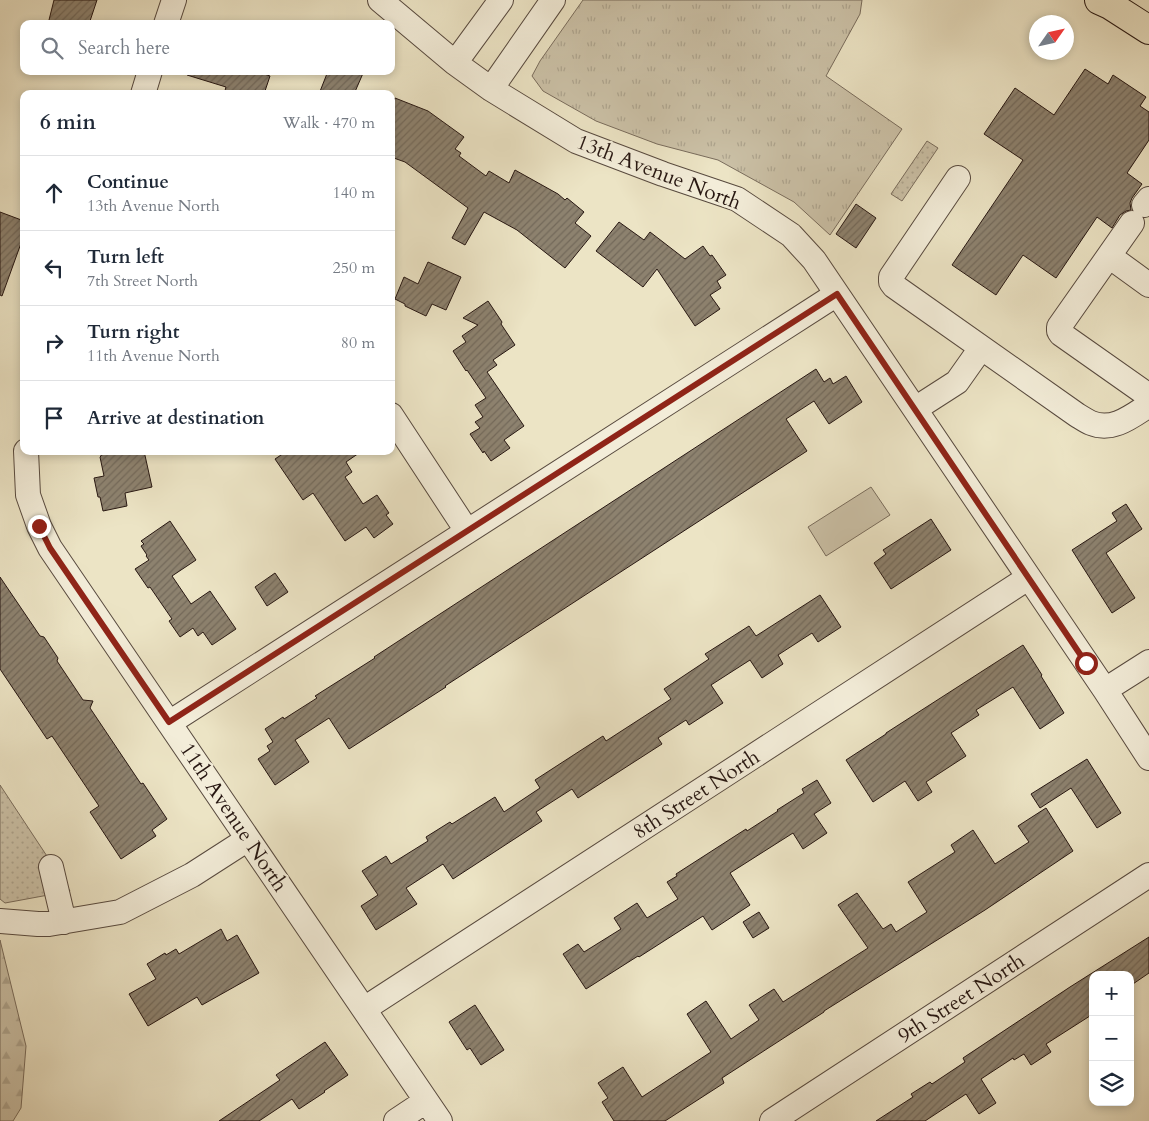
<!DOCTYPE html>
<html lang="en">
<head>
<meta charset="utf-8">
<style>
	:root { --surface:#fff; --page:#f2f2f3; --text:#1f2937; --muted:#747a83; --line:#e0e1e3 }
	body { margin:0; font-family:Cardo,serif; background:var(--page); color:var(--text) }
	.controls { position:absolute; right:15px; bottom:15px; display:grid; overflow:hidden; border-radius:10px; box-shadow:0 2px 8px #0003 }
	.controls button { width:45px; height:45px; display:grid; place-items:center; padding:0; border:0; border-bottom:1px solid var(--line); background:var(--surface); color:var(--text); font:25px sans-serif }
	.compass { position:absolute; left:1029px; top:15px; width:45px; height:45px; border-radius:50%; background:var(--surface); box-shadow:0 2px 8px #0003; rotate:56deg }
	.stop { position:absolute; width:15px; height:15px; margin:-11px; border:4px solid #8f2418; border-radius:50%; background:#fff }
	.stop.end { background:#8f2418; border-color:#fff; box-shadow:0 1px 5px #0008 }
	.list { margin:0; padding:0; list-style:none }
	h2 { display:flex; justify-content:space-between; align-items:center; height:65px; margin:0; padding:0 20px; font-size:21px }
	h2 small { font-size:16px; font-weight:400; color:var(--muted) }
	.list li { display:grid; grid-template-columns:32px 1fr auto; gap:15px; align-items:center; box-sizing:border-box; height:75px; padding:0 20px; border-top:1px solid var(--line) }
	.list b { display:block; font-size:19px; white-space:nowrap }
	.list p { margin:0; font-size:16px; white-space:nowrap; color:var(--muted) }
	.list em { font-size:16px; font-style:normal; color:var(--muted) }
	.icon { flex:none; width:28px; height:28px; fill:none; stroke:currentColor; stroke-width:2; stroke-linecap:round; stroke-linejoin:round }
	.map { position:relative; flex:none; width:1149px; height:1121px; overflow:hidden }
	.search { position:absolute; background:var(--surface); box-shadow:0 2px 8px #0003; left:20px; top:20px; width:375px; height:55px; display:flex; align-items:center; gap:12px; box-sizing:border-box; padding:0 18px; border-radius:10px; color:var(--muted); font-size:19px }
	.panel { position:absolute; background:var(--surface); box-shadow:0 2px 8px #0003; left:20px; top:90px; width:375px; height:365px; border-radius:10px }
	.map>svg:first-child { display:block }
</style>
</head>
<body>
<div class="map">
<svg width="1149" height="1121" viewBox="0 0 1149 1121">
	<defs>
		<pattern id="grass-tufts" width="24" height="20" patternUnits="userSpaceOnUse" patternTransform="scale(1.25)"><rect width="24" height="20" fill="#cbc1a7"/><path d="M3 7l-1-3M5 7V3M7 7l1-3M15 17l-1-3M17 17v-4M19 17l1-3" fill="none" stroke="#aea58f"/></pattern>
		<pattern id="forest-firs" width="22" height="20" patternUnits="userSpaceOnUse" patternTransform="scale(1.25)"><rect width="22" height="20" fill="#cbc1a7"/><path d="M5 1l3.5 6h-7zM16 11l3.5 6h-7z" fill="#aea58f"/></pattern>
		<pattern id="park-dots" width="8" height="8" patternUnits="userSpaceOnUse" patternTransform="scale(1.25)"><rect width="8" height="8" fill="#cbc1a7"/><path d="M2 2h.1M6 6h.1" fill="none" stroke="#aea58f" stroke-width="1.8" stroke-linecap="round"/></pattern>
		<pattern id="building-hatch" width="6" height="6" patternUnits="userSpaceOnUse" patternTransform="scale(1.25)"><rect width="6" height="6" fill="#8d826f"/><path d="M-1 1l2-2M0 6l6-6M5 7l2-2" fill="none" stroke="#73695a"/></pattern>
	</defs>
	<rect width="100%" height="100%" fill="#ece4c5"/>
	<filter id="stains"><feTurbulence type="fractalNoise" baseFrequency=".004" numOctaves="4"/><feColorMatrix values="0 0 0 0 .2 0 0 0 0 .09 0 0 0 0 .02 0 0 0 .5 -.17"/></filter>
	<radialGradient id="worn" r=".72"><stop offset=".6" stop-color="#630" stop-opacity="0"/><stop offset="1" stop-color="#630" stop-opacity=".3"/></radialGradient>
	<path fill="url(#grass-tufts)" stroke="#796c5c" d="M583,0h279l-2,14 -34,62 76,53 -72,106 -36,-33 -76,-42 -61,-16 -61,-23 -53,-30 -11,-15 8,-15z"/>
	<path fill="url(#forest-firs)" stroke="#796c5c" d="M0,940l26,106 -5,62 -8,13h-13z"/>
	<path fill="url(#park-dots)" stroke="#796c5c" d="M927,141l11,7 -36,53 -11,-7z
		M0,785l70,106 -65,12 -5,-4z"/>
	<path fill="#cbc1a7" stroke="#796c5c" d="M871,487l19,28 -64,41 -18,-29z"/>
	<path fill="url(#building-hatch)" stroke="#271712" d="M54,0h43l-8,24h-41z
		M1085,69l23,15 5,-9 33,22 -6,9 9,6v28l-22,33 15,11 -10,14 -2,5 1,7 -5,1 -6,4 -8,13 -15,-11 -41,61 -33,-23 -27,40 -44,-30 71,-105 -39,-26 31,-46 39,27z
		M187,71h68l15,5 -6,18h-40l2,-7 -39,-12z
		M328,71h36l-10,23h-35z
		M395,98l33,13 36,26 -9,12 6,4 -2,3 27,20 3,-5 20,12 6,-13 43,24 7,6 2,-2 17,14 -9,11 16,13 -26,32 -48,-38 -33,-18 -19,33 -13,-7 16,-30 -63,-46 -14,-5v-49z
		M856,204l20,14 -20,30 -20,-14z
		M0,212l24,9v14l-22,61 -2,-1z
		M619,222l25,18 6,-8 35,27 18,-13 7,10 2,-1 14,20 -9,6 4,7 -11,7 10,14 -25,17 -38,-57 -14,18 -47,-36z
		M428,262l33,15 -15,33 -14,-6 -6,12 -21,-10v-2l-10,-5 9,-22 14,7z
		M488,301l14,21 -1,2 14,21 -22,15 4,5 -10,7 37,54 -20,14 6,8 -19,13 -7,-10 -1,2 -13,-19 10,-6 -5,-6 8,-5 -8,-12 11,-7 -19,-28 -1,1 -13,-20 13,-9 -4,-6 16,-11 -15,-7z
		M816,369l8,13 6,-4 3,6 13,-8 16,26 -33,22 -15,-23 -28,18 21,32 -362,235 1,1 -97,62 -20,-31 -34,22 14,22 -34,23 -17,-26 12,-8 -3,-5 6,-4 -8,-13 18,-12 1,2 33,-21 -2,-2 60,-38 -1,-1z
		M119,451h25l8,36 -27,6 2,13 -24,5 -3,-14h-2l-4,-19 10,-2 -4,-19 1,-1v-1z
		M287,451h75l-16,11 6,10 -7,5 18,27 14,-9 12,18 -3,2 7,9 -19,14 -8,-11 -21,14 -32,-48 -10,7 -28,-41z
		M1126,504l16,25 -36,24 29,45 -23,15 -40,-63 45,-29 -5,-8z
		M931,519l20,31 -60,39 -17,-26 12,-9 -3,-4z
		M170,521l26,39 -24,16 19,28 19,-13 26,38 -24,16 -9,-13 -5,4 -5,-8 -13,9 -11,-16 3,-2 -22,-32 -2,1 -13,-19 14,-9 -3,-4 1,-1 -6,-9 3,-2 -3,-3z
		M275,573l13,19 -21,14 -12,-19z
		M0,577l40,59 4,1 14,21 -1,3 26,39 10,1 -3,7 51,76 2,-1 24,36 -15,11 4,6 -35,23 -31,-47 9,-6 -47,-70 -5,3 -47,-70z
		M820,595l21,32 -23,15 -6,-9 -34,22 5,9 -21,14 -12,-18 -39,25 12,18 -34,22 -3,-5 -28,18 4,6 -84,54 -6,-9 -36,23 6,9 -89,58 -10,-15 -37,24 11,16 -41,26 -15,-24 17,-11 -16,-24 24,-15 5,8 37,-23 -2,-4 24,-15 2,2 43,-27 9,15 36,-24 -5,-8 68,-44 3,5 65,-42 -7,-10 45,-30 -4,-5 44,-28 7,10z
		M1023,645l19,30 -1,1 23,37 -24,16 -27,-42 -37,23 3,5 -28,18 15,23 -40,26 6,10 -14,9 -13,-20 -32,21 -27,-42 40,-26v-1z
		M1087,759l34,54 -24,15 -26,-40 -31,20 -9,-14z
		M817,780l14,23 -17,11 13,19 -24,16 -10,-16 -63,40 20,32 -38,25 -9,-14 -64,41 -1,-1 -52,33 -23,-35 15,-10 6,8 37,-23 -7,-11 23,-15 10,15 31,-19 -11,-17 10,-6 -1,-2 70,-45 1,2 31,-20 -1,-1 27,-17 -2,-4z
		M1046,808l27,43 -88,59 -161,101v1l-102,66 2,5 -59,38h-51l-12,-19 6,-4 -10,-15 25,-16 19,30 69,-45 -24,-38 19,-13 25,38 28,-19 -10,-15 25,-16 9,13 85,-54 -30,-43 19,-12 26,36 8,-5 5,8 31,-20 -19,-30 47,-30 -4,-7 22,-15 22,34 34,-22 -11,-16z
		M759,912l10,16 -16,10 -10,-16z
		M221,929l6,12 10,-6 22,38 -57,32 -5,-8 -49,29 -19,-32 27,-15 -9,-15 18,-11 1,2 10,-6 3,5z
		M1149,937v36l-19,13v-11h-37v39l-47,30 5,8 -20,13 -7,-11 -10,6 -1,-2 -32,21 15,24 -17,11 -13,-20 -41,27h-49l37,-24 -2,-3 19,-12 2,2 33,-22 -2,-4 107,-71z
		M475,1005l29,45 -23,15 -11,-17 -3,2 -18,-28z
		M325,1042l23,33 -24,16 1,1 -26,17 -7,-10 -33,22h-40l61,-41 -4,-5z"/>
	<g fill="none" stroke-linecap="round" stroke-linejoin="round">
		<g stroke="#584a3f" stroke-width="26">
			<path id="minor" d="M380,0l75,63 36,26 85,52 87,33 74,25 54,36 23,25 291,430 44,68
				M166,24l8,-24
				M455,63l46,-63
				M491,89l62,-89
				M143,94l7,-23
				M958,178l-67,99v5l3,4 183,129c5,3 9,6 14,8 22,9 41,-7 58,-18
				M1144,205l5,-6
				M1132,223l-73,104v4l2,3 88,62
				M1109,256l40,29
				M915,409l42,-27 24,-34
				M391,415l76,116
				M26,451l2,44 11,31 11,22 390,573
				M1105,690l44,-28
				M169,723l668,-429
				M51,867l13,55
				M0,921l38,3h11l71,-12 72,-37 56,-36
				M364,1009l664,-431
				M396,1121l30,-20
				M772,1121l377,-246"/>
		</g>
		<g stroke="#271712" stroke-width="30">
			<path id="major" d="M1099,0l11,5 39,25"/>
		</g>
		<use href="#minor" stroke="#f3edd9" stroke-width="24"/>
		<use href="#major" stroke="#ece4c5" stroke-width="28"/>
	</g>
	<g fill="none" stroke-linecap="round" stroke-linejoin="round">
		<path stroke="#8f2418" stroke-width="6" d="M39,526l11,22 119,174 668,-428 249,369"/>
	</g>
	<g text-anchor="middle" stroke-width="4.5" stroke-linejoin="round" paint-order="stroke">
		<g font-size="21" fill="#271712" stroke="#f3edd9">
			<text transform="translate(659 172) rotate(21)" y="7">13th Avenue North</text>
			<text transform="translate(696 794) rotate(-33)" y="7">8th Street North</text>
			<text transform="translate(234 817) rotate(56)" y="7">11th Avenue North</text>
			<text transform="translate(961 998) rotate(-33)" y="7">9th Street North</text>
		</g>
	</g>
	<rect width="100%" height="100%" filter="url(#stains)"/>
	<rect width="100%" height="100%" fill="url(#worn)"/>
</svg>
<div class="controls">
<button>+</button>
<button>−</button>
<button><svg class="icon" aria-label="layers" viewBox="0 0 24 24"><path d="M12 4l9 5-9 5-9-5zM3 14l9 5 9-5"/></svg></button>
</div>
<svg class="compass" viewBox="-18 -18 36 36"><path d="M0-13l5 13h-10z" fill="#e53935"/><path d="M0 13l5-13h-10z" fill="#747a83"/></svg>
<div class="stop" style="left:1086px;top:663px"></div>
<div class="stop end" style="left:39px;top:526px"></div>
<div class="search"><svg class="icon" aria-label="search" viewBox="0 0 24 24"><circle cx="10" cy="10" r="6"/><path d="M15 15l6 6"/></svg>Search here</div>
<section class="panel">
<h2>6 min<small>Walk · 470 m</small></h2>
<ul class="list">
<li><svg class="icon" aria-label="ahead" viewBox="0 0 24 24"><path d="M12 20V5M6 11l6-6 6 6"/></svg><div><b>Continue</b><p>13th Avenue North</p></div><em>140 m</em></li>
<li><svg class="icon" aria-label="left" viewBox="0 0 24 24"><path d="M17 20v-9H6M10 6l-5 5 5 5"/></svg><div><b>Turn left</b><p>7th Street North</p></div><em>250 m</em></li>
<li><svg class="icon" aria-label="right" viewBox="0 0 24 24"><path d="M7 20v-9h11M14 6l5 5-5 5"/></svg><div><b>Turn right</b><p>11th Avenue North</p></div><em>80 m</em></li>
<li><svg class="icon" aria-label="arrive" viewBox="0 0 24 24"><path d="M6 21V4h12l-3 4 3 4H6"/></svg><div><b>Arrive at destination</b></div></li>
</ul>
</section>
</div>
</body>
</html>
